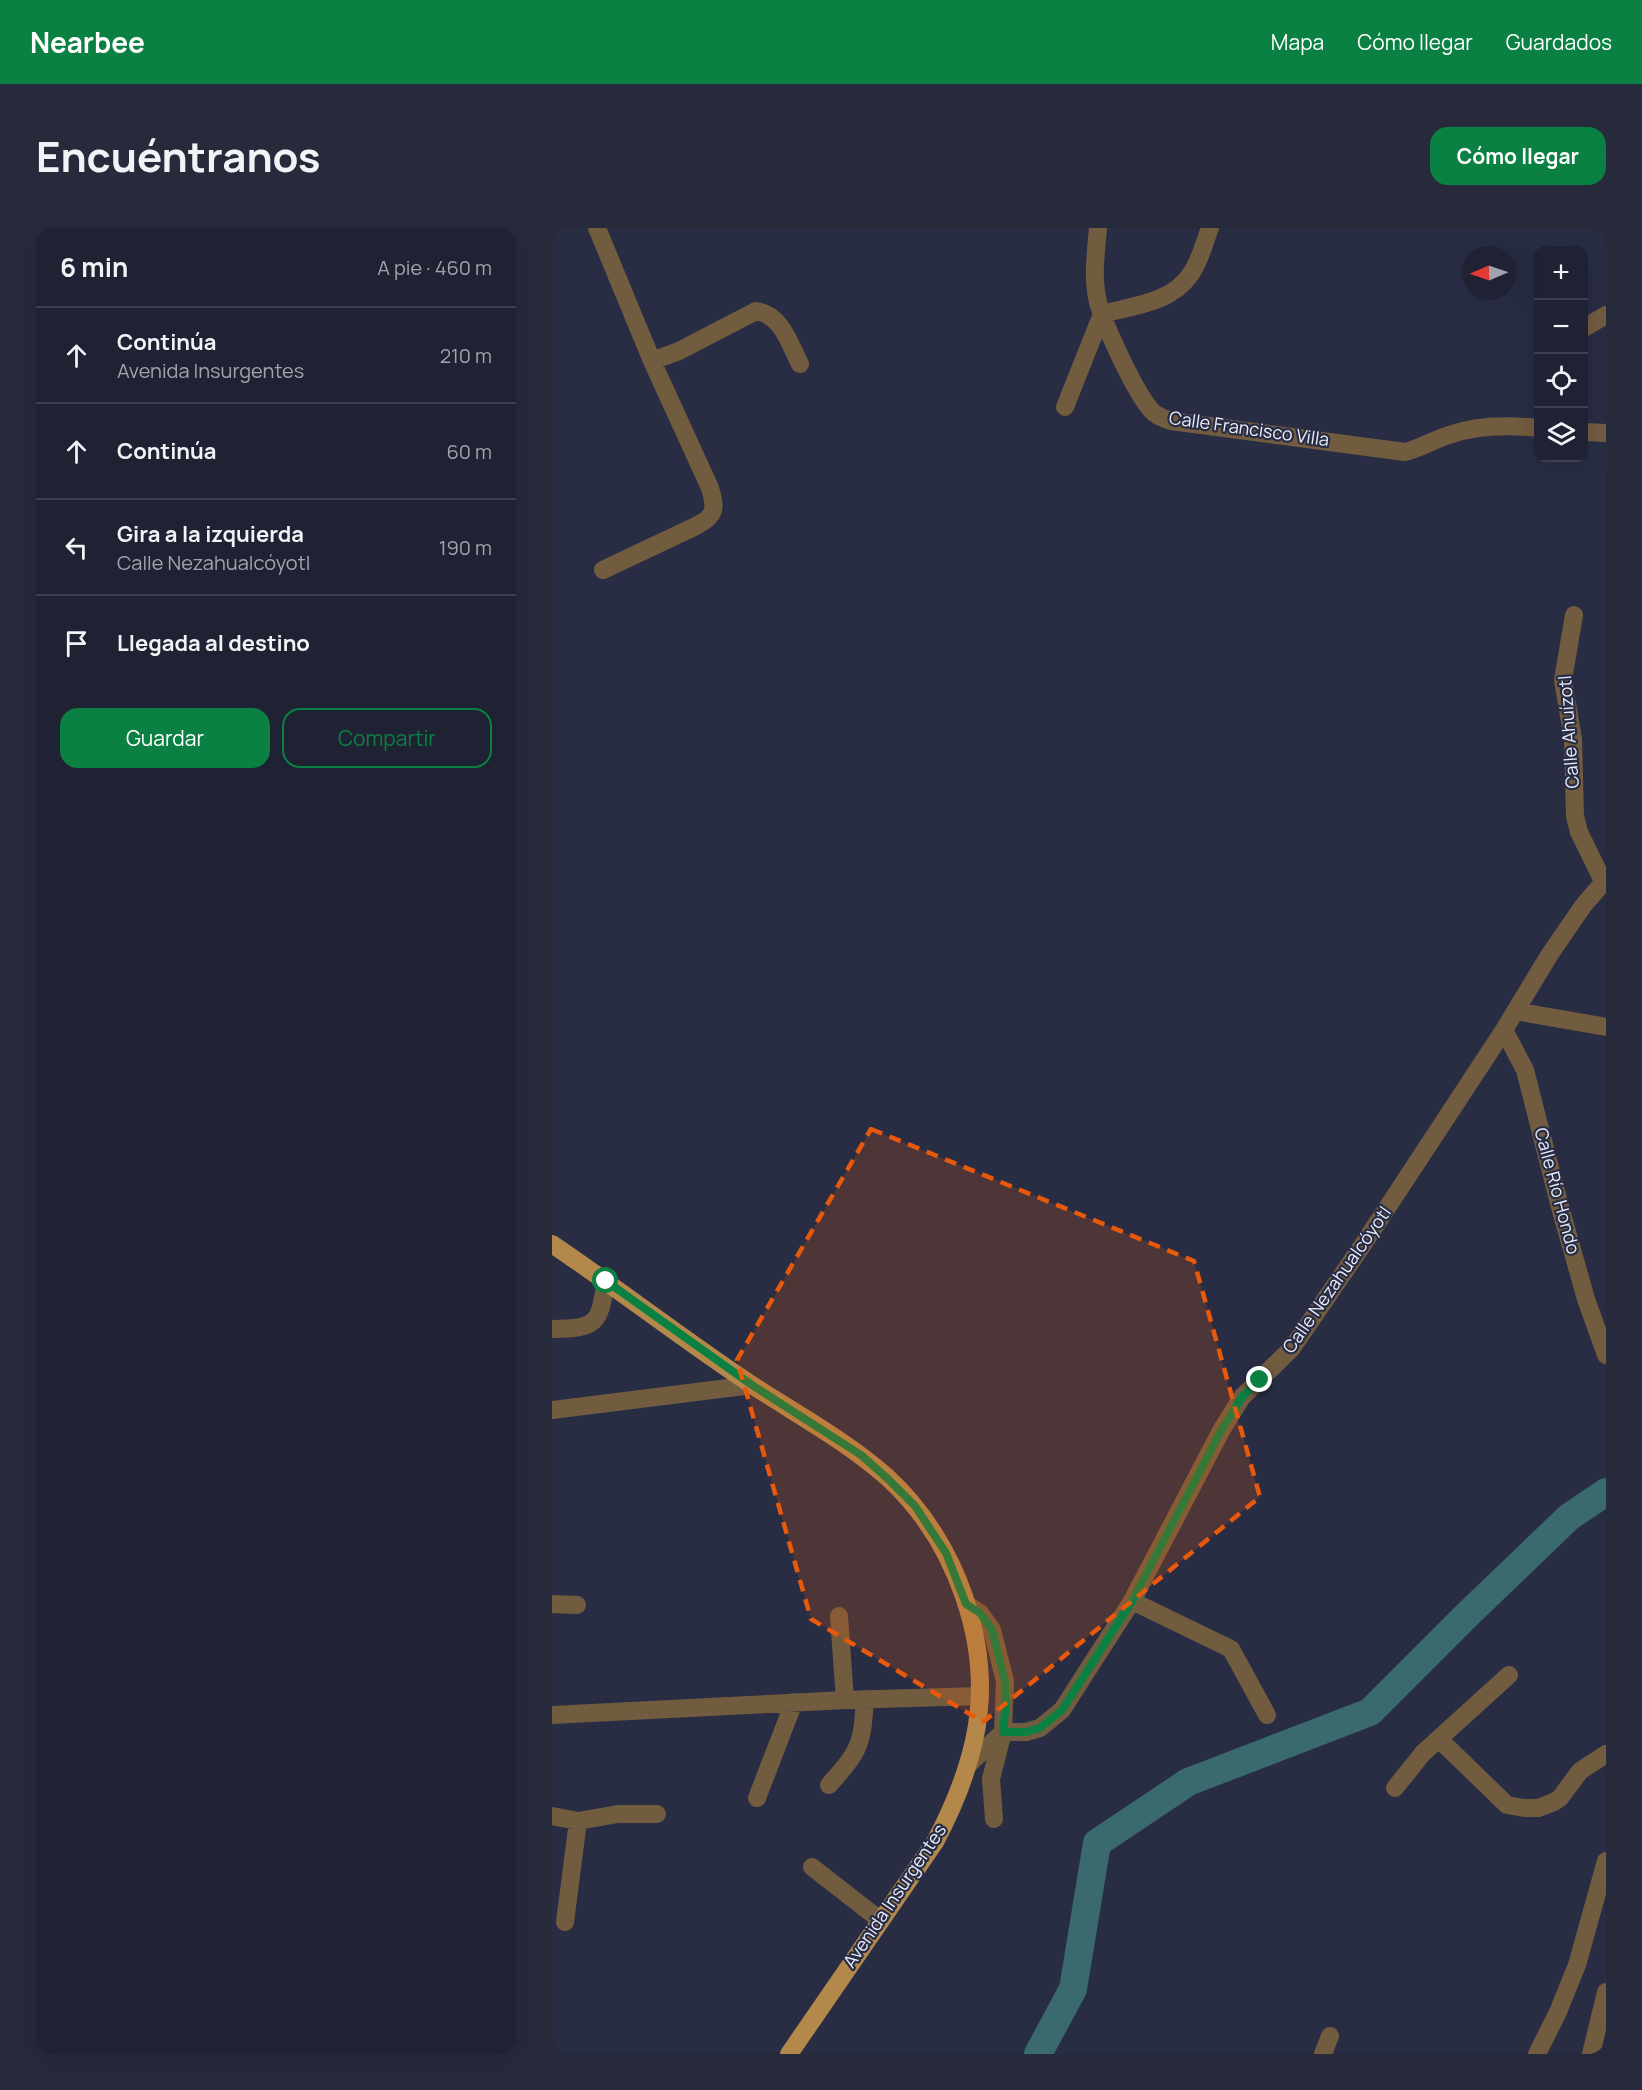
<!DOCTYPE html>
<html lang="es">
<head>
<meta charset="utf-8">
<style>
	:root { --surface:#1f2233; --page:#272a3b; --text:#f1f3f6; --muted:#a1a4ac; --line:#3c3f4e; --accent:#0b8043 }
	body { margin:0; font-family:Manrope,sans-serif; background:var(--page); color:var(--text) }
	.controls { position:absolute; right:18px; top:18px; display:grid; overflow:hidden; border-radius:12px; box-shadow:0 6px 24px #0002 }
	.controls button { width:54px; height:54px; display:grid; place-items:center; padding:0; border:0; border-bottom:2px solid var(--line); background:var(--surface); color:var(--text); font:30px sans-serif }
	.compass { position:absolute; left:910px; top:18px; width:54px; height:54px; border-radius:50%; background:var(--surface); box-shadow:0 6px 24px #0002; rotate:268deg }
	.stop { position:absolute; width:18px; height:18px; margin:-14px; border:4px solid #0b8043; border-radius:50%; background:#fff }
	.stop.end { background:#0b8043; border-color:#fff; box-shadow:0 2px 6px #0008 }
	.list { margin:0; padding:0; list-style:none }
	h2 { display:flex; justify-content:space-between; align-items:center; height:78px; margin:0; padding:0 24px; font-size:26px }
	h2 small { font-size:20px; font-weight:400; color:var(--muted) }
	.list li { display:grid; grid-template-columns:39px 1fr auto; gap:18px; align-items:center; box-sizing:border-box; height:96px; padding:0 24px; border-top:2px solid var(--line) }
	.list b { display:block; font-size:22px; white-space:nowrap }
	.list p { margin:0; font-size:20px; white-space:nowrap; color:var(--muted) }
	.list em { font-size:20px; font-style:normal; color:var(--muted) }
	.actions { display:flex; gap:12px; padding:18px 24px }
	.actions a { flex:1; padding:14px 0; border:2px solid var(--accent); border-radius:18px; text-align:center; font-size:21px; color:var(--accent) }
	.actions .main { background:var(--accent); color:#fff }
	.icon { flex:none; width:33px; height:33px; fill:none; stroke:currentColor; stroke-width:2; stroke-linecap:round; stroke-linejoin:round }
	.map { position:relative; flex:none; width:1054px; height:1826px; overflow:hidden; border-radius:18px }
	header { display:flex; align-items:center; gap:36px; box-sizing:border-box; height:84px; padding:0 30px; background:var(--accent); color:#fff }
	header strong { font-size:28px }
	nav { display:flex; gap:33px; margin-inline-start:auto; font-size:21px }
	.intro { display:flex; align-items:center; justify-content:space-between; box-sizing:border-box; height:144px; padding:0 36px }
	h1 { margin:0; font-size:42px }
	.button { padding:15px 27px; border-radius:18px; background:var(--accent); color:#fff; font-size:21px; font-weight:700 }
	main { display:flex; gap:36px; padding:0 36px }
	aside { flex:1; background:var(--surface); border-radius:18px; box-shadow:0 6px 24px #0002 }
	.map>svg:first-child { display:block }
</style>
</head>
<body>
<header>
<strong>Nearbee</strong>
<nav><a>Mapa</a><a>Cómo llegar</a><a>Guardados</a></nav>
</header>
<div class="intro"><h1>Encuéntranos</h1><a class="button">Cómo llegar</a></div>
<main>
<aside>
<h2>6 min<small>A pie · 460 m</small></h2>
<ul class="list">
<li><svg class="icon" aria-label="ahead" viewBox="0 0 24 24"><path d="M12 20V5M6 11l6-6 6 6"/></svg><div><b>Continúa</b><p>Avenida Insurgentes</p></div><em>210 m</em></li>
<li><svg class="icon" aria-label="ahead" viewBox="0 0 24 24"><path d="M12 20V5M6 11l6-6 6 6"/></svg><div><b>Continúa</b></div><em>60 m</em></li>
<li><svg class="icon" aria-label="left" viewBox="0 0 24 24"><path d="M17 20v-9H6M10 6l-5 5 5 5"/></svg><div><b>Gira a la izquierda</b><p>Calle Nezahualcóyotl</p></div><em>190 m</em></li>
<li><svg class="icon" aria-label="arrive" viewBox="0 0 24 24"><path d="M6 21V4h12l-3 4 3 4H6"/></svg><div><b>Llegada al destino</b></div></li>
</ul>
<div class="actions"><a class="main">Guardar</a><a>Compartir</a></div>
</aside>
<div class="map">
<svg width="1054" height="1826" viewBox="0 0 1054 1826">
	<rect width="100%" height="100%" fill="#292d44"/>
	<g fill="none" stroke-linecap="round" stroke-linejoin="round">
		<path stroke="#3a696e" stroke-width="28" d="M486,1826l35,-65 24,-146 91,-61 182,-70 98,-98 101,-97 37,-25"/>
		<path stroke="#725c40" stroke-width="18" d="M45,0l55,133 27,-10 77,-40c26,4 33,32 44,53
			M546,0c-2,24 -6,50 0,74 6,23 37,90 53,108 5,6 12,8 20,11l234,31c16,-4 28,-12 44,-17 28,-10 60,-10 90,-7
			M1032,100l22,-13
			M513,179l37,-93c30,-8 69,-11 88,-39 10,-13 14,-32 20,-47
			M1032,204l22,1
			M51,342l93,-44c20,-10 20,-17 14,-38l-58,-127
			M1022,387l-11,65 10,59 2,77 4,16 24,49
			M963,783l91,16
			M952,802l21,40 35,137 26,92 20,56
			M0,1101c45,-1 47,-4 54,-48
			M0,1182l200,-25
			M580,1373l99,48 36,66
			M0,1376l25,1
			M414,1376l14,9 12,17 13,51 -2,51 -12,47 3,40
			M287,1388l6,84
			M0,1487l293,-15 135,-4
			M887,1511l68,66 17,3h14l16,-6 6,-4 20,-27 26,-17
			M416,1537l35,-33h23l14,-4 22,-18 70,-109 90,-172 20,-32 50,-49 72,-105 140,-213 46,-76 33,-48 23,-27
			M277,1557c31,-35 33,-39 36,-86
			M843,1560l28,-35 86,-78
			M205,1570l37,-96
			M0,1588l26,5 40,-7h39
			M260,1639l68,53
			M13,1694l13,-101
			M771,1826l7,-18
			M985,1826l21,-42 19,-47 29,-104
			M1039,1826l15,-62"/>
		<path stroke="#b3884a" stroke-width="18" d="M0,1016c68,46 132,96 200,141 46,30 94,56 135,92 70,64 108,171 87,264 -8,36 -22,69 -39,101l-146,212"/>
	</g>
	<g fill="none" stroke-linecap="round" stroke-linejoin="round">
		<path stroke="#0b8043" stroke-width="8" d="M54,1053l146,104 109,70 27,24 27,27 31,47 20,51 14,9 12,17 13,51v31l-2,20h23l14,-4 22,-18 70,-109 90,-172 20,-32 18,-17"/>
	</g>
	<path fill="#e8590c" fill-opacity="0.2" stroke="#e8590c" stroke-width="4.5" stroke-dasharray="12 8" stroke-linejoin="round" d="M319,901l323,132 66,236 -277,225 -172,-103 -74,-259z"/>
	<g text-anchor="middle" stroke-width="4.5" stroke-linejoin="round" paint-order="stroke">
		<g font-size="18" fill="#e9edfc" stroke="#292d44">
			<text transform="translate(697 201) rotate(8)" y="6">Calle Francisco Villa</text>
			<text transform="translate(1017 504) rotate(-94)" y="6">Calle Ahuízotl</text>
			<text transform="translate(1005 963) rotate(75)" y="6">Calle Río Hondo</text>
			<text transform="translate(785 1052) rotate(-55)" y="6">Calle Nezahualcóyotl</text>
			<text transform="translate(343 1668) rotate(-56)" y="6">Avenida Insurgentes</text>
		</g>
	</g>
</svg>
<div class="controls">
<button>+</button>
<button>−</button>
<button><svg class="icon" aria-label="locate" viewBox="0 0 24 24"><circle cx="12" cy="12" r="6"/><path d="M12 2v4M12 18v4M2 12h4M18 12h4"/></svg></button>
<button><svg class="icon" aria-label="layers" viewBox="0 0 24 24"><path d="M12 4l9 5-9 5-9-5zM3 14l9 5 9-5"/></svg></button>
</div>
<svg class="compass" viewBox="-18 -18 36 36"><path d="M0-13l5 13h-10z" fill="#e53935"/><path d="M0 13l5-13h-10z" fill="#a1a4ac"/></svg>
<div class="stop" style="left:54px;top:1053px"></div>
<div class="stop end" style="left:708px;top:1152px"></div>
</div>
</main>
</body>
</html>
